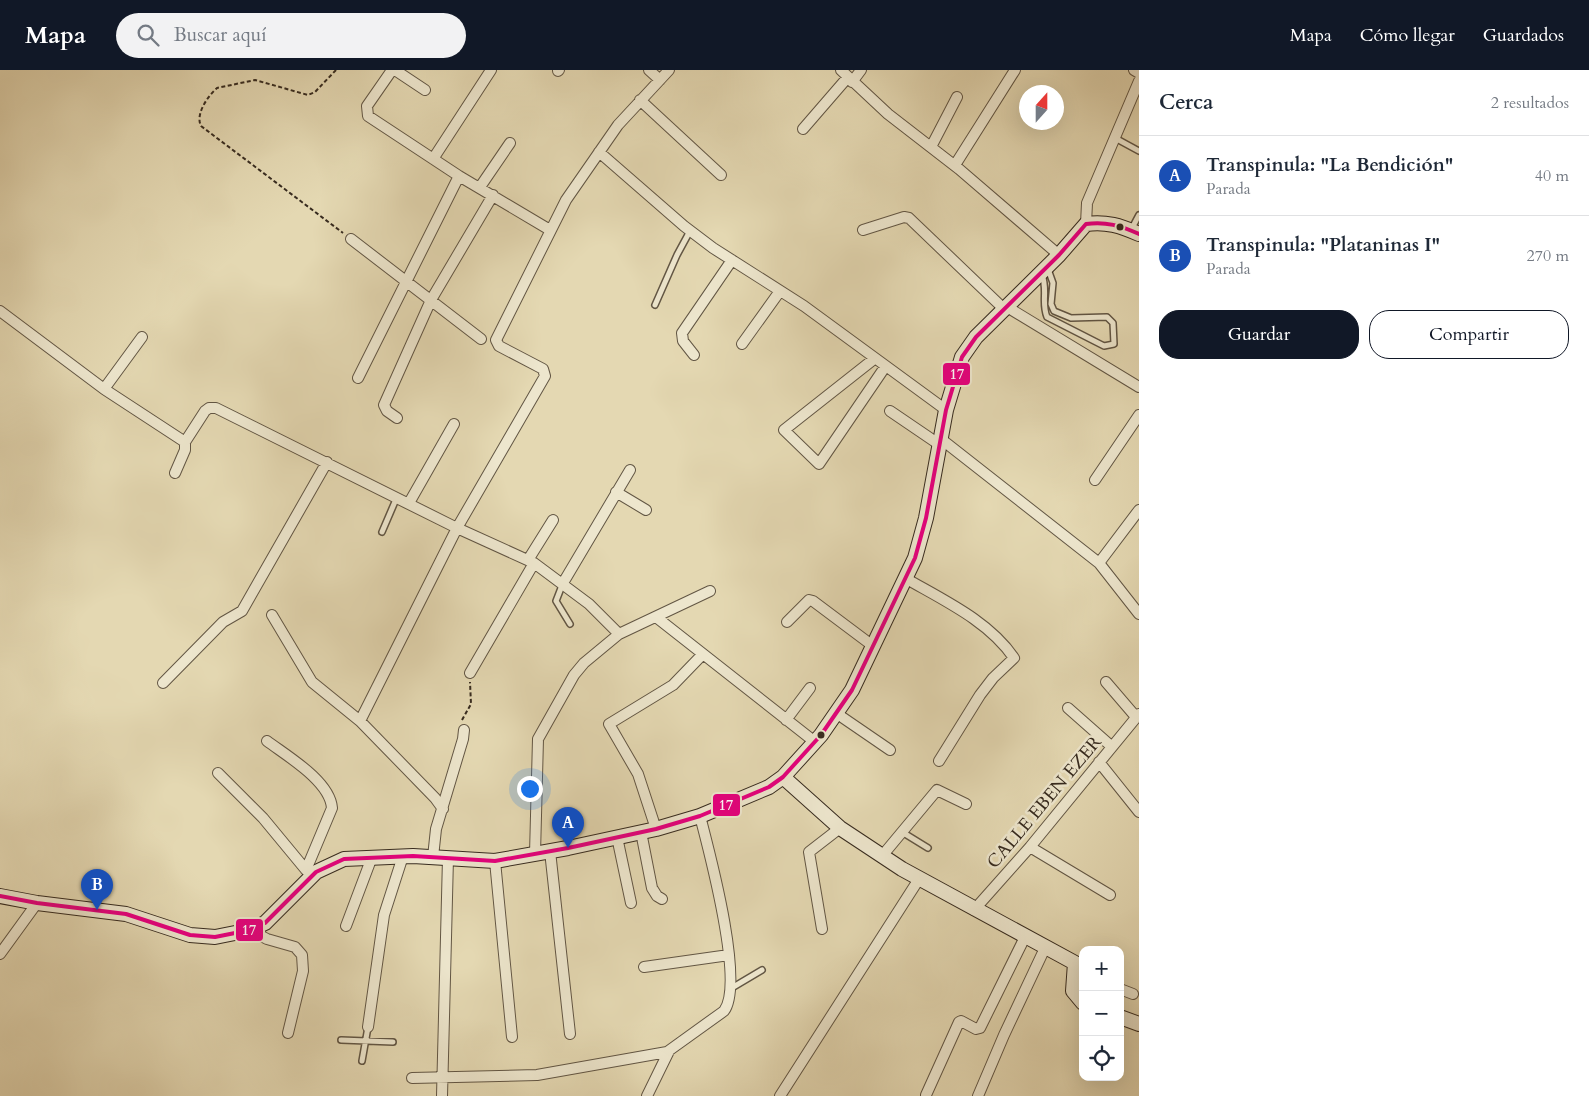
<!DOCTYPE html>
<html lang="es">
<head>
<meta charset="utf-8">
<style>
	:root { --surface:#fff; --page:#f2f2f3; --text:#1f2937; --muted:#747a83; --line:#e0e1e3; --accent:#111827 }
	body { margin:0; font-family:Cardo,serif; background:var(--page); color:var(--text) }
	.controls { position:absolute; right:15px; bottom:15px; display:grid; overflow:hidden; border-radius:10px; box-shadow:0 5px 20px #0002 }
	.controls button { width:45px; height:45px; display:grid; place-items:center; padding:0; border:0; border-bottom:1px solid var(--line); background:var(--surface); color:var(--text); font:25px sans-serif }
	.compass { position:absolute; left:1019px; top:15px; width:45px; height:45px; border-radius:50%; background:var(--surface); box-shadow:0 5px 20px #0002; rotate:21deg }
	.you { position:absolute; left:529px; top:718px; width:18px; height:18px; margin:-12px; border:4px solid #fff; border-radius:50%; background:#1a73e8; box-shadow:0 0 0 8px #1a73e833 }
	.badge { display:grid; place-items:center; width:32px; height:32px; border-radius:50%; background:var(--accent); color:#fff; font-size:16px; font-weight:700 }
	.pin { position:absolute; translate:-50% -41px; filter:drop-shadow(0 1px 2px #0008) }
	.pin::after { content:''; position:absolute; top:26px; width:18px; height:15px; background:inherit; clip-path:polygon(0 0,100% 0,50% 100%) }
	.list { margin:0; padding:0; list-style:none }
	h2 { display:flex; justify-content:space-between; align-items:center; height:65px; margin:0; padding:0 20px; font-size:21px }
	h2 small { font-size:16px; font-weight:400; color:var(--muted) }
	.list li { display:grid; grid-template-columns:32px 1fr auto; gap:15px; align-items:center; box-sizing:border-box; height:80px; padding:0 20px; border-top:1px solid var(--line) }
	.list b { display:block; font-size:19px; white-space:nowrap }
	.list p { margin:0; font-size:16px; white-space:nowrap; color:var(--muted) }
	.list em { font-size:16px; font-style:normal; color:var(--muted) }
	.actions { display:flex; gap:10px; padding:15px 20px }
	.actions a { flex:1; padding:11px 0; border:1px solid var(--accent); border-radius:20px; text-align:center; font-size:18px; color:var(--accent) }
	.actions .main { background:var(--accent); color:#fff }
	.icon { flex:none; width:28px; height:28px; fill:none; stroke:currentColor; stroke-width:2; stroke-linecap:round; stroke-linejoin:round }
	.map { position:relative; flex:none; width:1139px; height:1026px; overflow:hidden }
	header { display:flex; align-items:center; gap:30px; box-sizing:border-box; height:70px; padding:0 25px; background:var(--accent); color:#fff }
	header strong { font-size:24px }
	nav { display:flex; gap:28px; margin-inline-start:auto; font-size:18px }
	.search { width:350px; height:45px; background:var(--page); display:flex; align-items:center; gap:12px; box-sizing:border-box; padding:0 18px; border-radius:28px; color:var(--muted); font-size:19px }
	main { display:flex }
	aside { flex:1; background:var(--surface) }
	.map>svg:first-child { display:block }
</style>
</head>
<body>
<header>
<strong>Mapa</strong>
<div class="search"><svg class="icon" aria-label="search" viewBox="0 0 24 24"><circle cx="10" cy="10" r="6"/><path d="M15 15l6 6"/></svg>Buscar aquí</div>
<nav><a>Mapa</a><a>Cómo llegar</a><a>Guardados</a></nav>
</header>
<main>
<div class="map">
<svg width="1139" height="1026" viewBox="0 0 1139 1026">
	<rect width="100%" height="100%" fill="#e4d8b2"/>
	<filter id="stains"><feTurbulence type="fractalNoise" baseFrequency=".004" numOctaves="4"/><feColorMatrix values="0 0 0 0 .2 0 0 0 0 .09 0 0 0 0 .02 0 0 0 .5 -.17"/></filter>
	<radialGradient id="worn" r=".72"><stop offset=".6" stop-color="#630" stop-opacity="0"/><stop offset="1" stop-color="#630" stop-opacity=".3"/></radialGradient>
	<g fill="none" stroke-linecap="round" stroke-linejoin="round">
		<g stroke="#625644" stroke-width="8">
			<path id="lane" d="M1115,68l24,13
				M1131,160l8,-15
				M1042,205c6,15 -1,28 5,42l57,29 10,-2 -1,-21 -6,-6 -36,1 -17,-7 -3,-7 2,-21 -5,-14
				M655,235l22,-50 13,-24
				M382,462l15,-35
				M563,513l-7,18 14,23
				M902,762l26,16
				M730,919l32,-19
				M341,970l52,2
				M362,991l6,-34"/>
		</g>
		<g stroke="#625644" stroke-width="12">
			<path id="street" d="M392,0l-25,36 1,10 91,60 91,54
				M395,0l30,20
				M649,0l11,10
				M841,0l47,44 71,55 100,86
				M1134,0l5,3
				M558,1l1,-1
				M852,12l9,-12
				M640,30l81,75
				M803,59l45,-52
				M931,77l26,-50
				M599,82l85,74 29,22 91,58 142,104
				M433,89l58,-89
				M955,95l60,-95
				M480,117l30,-44
				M1086,154l1,-21 52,-122
				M863,160l41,-13 5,1 95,91
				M351,169l130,100
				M1007,237l132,80
				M0,241l104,78 81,53
				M742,274l38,-53
				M694,285l-11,-14 -1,-8 50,-73
				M874,289l-90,71 35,34 66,-97
				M358,308l101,-202
				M104,319l38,-52
				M890,341l50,34
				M397,348l-10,-7 -3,-6 47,-105 62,-105
				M941,369l158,124 40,51
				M175,403l10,-23v-8l20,-31 4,-3h7l241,120 77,35 55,41 30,30
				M1095,410l44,-65
				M616,422l30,18
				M409,433l45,-79
				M528,490l25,-40
				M1099,493l40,-53
				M905,508c38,22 84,43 109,80l-21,20 -13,17 -41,66
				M563,513l67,-113
				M272,545l40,67 48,39 75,77 8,11
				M656,547l159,125
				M787,552l22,-22 4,1 60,45
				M470,603l64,-110
				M1106,612l30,35
				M163,613l60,-61 19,-11 85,-149
				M1068,638l43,38
				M836,643l54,37
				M786,650l24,-32
				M360,651l97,-193 88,-152 -2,-7 -44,-23 -3,-6 70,-140 52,-75 51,-55
				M267,671c20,15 63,40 65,67l-26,62 7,6
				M1099,692l40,50
				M218,703l45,45 43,52
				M656,759l-18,-55 -29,-50 64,-39 29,-30
				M641,762l11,56 5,8 5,3
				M617,767l14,66
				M1030,777l80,48
				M550,781l20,183
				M535,784l3,-115 36,-64 10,-12 35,-29 91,-43
				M882,786l55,-66 29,14
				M433,787l3,-28 27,-90 1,-9
				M495,791l17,176
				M974,840l56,-63 109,-133
				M346,856l26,-69
				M822,859l-13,-77 31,-24
				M250,860l17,9 28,8 7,8 1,16 -15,62
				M0,884l37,-51
				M644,897l85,-12
				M1120,919l13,5
				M368,957l16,-112 19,-59
				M412,1008l125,-3 130,-23 57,-41c21,-28 -15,-160 -24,-195
				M926,1025l33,-73 2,-1 15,8 4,-1 45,-91
				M442,1026l6,-238
				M647,1026l22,-45
				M780,1026l139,-217
				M978,1026l26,-61 41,-87"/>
		</g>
		<g stroke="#372b1f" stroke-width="16">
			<path id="secondary" d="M783,707l57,51 62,41 173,94 -2,28 10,12
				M0,826l37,7 89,11 64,21 25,2 35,-7 15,-7 51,-51 28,-13 69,-3 82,5 73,-13 88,-19 44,-13 69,-29 14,-10 38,-42 31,-45 63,-132 11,-40 20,-108 16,-53 14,-20 83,-82 27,-31c20,-3 35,2 53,10
				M1120,947l19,7"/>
		</g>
		<path stroke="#372b1f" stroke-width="2" stroke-dasharray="4 2.5" stroke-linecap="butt" d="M336,0l-21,22 -7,3 -53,-15 -38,8c-9,8 -22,26 -16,38l142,107
			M462,650l9,-16 -1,-22"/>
		<use href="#lane" stroke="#ede6cd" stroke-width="5"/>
		<use href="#street" stroke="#ede6cd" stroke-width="10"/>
		<use href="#secondary" stroke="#ede6cd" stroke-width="14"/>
		<g stroke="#ede6cd" stroke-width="8">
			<path id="bus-1" d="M0,826l37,7 89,11 64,21 25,2 35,-7 15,-7 51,-51 28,-13 69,-3 82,5 73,-13 88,-19 44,-13 69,-29 14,-10 38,-42 31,-45 63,-132 11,-40 20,-108 16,-53 14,-20 83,-82 27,-31c20,-3 35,2 53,10"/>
		</g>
		<use href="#bus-1" stroke="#e5007d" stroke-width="4"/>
	</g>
	<g fill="#372b1f" stroke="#ede6cd" stroke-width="2">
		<circle cx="1120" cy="157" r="4.5"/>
		<circle cx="821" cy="665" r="4.5"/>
	</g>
	<g text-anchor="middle" stroke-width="5" stroke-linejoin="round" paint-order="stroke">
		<g font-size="18" fill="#372b1f" stroke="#ede6cd">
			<text transform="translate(1044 732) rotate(-50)" y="6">CALLE EBEN EZER</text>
		</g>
	</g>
	<g stroke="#ede6cd" stroke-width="2">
		<rect x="942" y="292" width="29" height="24" rx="5" fill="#e5007d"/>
		<rect x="712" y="723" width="29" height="24" rx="5" fill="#e5007d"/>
		<rect x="235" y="848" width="29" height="24" rx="5" fill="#e5007d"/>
	</g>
	<g font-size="14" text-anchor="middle" font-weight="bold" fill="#fff">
		<text x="957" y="309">17</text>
		<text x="726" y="740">17</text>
		<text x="249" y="865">17</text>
	</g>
	<rect width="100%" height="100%" filter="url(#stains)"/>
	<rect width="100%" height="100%" fill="url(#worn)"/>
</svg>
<div class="controls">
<button>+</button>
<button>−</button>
<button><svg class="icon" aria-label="locate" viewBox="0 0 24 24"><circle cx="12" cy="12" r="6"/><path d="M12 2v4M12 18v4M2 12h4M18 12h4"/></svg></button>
</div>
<svg class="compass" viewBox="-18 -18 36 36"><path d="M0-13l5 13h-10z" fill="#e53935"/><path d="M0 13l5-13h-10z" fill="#747a83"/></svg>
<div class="you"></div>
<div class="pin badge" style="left:568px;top:778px;background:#1a4fb4">A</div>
<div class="pin badge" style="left:97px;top:840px;background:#1a4fb4">B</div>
</div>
<aside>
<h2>Cerca<small>2 resultados</small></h2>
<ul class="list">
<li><span class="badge" style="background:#1a4fb4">A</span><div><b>Transpinula: &quot;La Bendición&quot;</b><p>Parada</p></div><em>40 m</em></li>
<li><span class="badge" style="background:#1a4fb4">B</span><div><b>Transpinula: &quot;Plataninas I&quot;</b><p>Parada</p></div><em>270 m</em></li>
</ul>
<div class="actions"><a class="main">Guardar</a><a>Compartir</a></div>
</aside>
</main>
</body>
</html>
